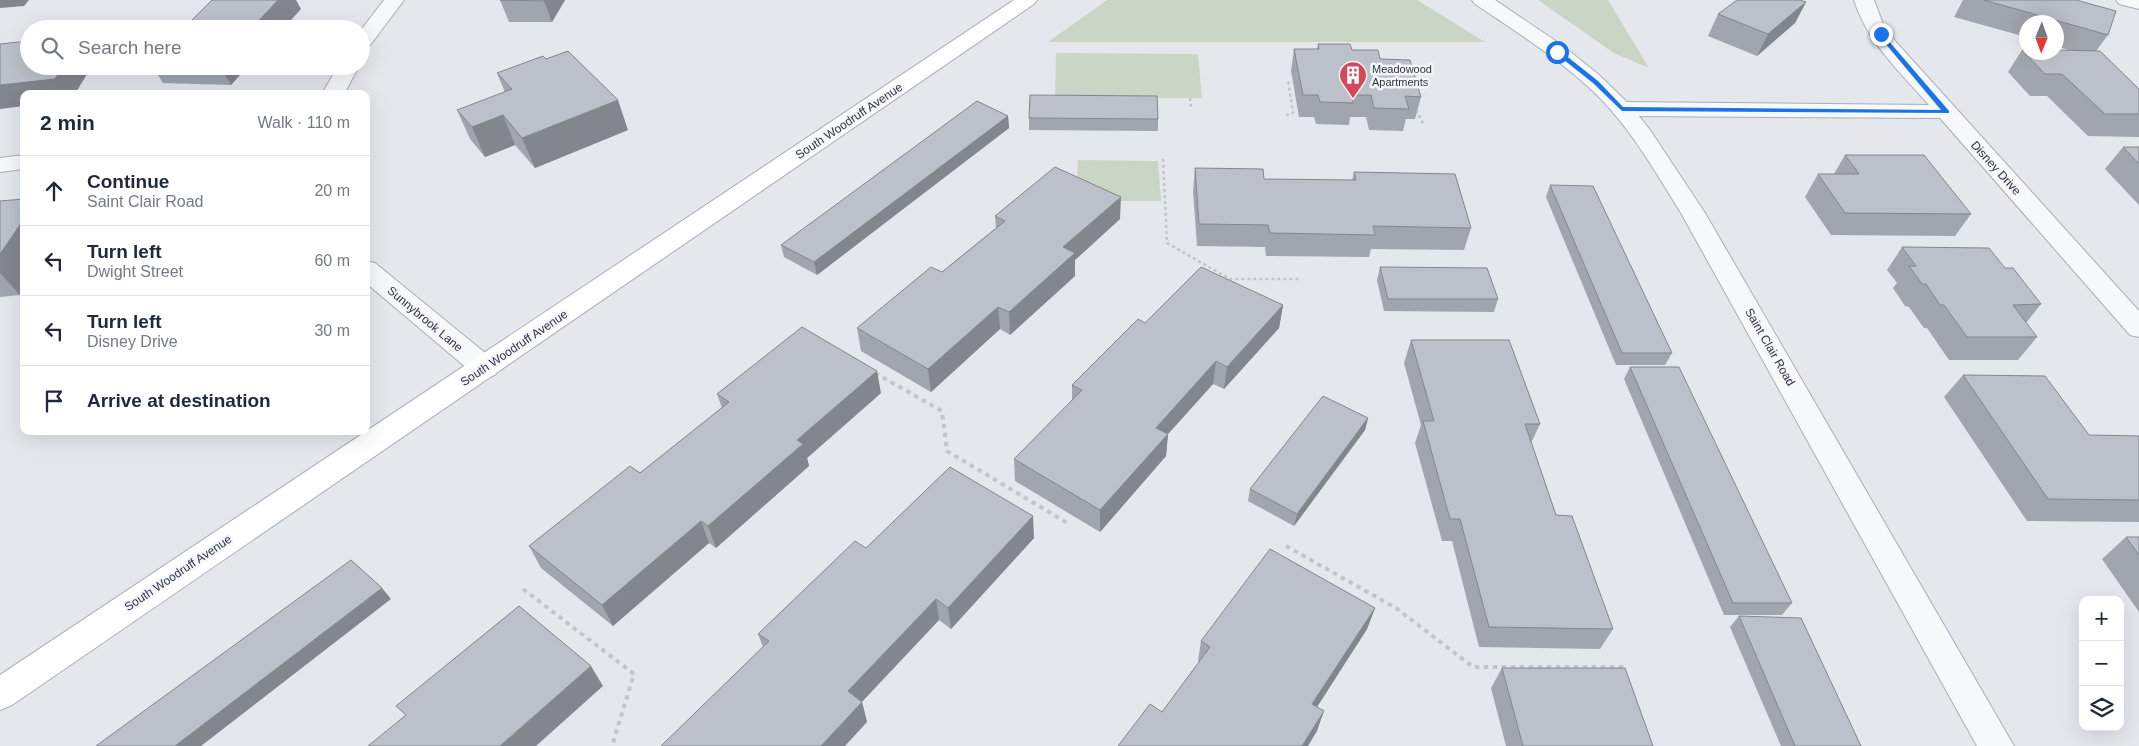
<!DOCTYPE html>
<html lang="en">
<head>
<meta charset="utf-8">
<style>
	:root { --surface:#fff; --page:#f6f6f7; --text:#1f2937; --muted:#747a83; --line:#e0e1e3 }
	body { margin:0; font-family:Arial,sans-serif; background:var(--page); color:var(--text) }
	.controls { position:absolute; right:15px; bottom:15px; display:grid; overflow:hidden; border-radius:10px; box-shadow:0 5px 20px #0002 }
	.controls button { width:45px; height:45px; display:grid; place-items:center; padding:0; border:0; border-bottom:1px solid var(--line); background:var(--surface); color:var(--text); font:25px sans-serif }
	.compass { position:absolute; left:2019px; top:15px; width:45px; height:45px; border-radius:50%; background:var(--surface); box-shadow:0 5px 20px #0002; rotate:181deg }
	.stop { position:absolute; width:15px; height:15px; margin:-11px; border:4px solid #1a73e8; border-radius:50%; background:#fff }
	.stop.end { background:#1a73e8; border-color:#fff; box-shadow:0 1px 5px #0008 }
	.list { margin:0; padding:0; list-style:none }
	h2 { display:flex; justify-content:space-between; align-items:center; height:65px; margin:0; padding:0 20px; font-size:21px }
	h2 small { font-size:16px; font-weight:400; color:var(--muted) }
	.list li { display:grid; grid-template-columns:32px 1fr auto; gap:15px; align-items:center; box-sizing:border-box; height:70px; padding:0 20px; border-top:1px solid var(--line) }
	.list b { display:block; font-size:19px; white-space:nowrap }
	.list p { margin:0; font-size:16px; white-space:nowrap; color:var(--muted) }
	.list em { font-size:16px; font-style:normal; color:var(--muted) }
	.icon { flex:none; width:28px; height:28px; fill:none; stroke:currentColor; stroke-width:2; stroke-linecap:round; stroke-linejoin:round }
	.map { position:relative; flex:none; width:2139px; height:746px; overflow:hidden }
	.search { position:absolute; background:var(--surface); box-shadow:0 5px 20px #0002; left:20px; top:20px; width:350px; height:55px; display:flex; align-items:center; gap:12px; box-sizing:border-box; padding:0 18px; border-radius:28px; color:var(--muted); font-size:19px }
	.panel { position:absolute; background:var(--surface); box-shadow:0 5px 20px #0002; left:20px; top:90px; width:350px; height:345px; border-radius:10px }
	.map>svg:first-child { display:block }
</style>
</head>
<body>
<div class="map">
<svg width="2139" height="746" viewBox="0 0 2139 746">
	<rect width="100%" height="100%" fill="#e4e7ec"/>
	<path fill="#c9d6c5" d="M1107,0h310l68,42h-437z
		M1538,0h70l41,68 -35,-15z
		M1056,53l142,1 4,44h-147z
		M1078,160l80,1 3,40h-65l-19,-9z"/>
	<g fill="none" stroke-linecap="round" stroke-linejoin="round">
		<g stroke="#a9aeb7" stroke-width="2">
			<path id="minor" d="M384,0h20l-36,48 -7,2v-20z
				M1854,0h20l9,24 13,18 243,269v26l-9,-2 -190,-217 -318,-2 -8,-2 -3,-5 3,-5 8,-2 307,3c-28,-32 -62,-63 -75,-105z
				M2116,0h23v9l-20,-5z
				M338,66h21l-15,28h-22z
				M24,155v14l-24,3v-14z
				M366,261l9,2 120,98 4,7 -4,7 -10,3 -10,-3 -109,-92z"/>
		</g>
		<g stroke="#a9aeb7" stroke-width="2">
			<path id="tertiary" d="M1472,0h23l68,46 35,28 32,31 20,25 55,83 309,533h-37l-296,-533c-25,-40 -48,-81 -81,-115 -37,-37 -82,-65 -125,-94z"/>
		</g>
		<g stroke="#a9aeb7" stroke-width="2">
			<path id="secondary" d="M1014,0h23l-3,4 -1022,701 -12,5v-35z"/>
		</g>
		<path stroke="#c2c5cb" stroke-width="2.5" stroke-dasharray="3 3" stroke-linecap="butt" d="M1190,98l1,10
			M1416,110l8,15
			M1286,115l7,-2 -5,-33
			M1163,159l4,84 63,36h71"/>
		<path stroke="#c2c5cb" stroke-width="4" stroke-dasharray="4.5 4.5" stroke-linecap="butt" d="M875,373l67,38 5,40 122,73
			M1286,546l110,62 77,59h151
			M523,589l111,85 -22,72"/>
		<use href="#minor" fill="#f7f8fa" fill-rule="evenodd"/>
		<use href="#tertiary" fill="#f7f8fa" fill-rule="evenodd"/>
		<use href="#secondary" fill="#fff" fill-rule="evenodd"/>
	</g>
	<path fill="#a1a5ae" d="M500,0h65l-13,22h-43z
		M1963,0h113l32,35 -12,16 43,38v48l-51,-1 -41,-40h-17l-22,-24 14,-22 50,1 -16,-5v-24h-30v15l-72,-20z
		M1806,2l-11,21 -38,33 -49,-20 10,-22z
		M1318,44l34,6 28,9 41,38 -6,22h-9l-3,12 -34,-1 -3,-13h-16l-1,8 -33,-1 -2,-7h-15l-8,-46 3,-22h23z
		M152,66h96l-17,19 -68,-2z
		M497,73l131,57 -93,38 -20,-23 -30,12 -15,-18 -13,-29 48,-18z
		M1008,116l1,12 -192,147 -33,-18 -3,-12z
		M1029,118l129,1v12l-129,-1z
		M2123,147h16v58l-34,-36z
		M1845,155l126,59 -16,22 -124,-1 -26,-38 13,-23h16z
		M1195,168l69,11 88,1 2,-8 117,56 -7,22 -93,-1 -2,8 -103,-1 -1,-9 -68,-1 -4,-55z
		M1550,185l122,168 -7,12h-49l-70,-168z
		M0,201l20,94 -20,2z
		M995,216l125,3 -45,41v16l-65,59 -10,-6 -69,63 -70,-41 -4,-23 85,-56 54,-44z
		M1902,247l103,21 36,36 -15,19 11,14 -19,23h-69l-22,-32h-3l-15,-21 -4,-1 -12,-18 4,-5 -10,-13z
		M1380,267l118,32 -4,13 -110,-1 -7,-31z
		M1283,305l-4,23 -55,61 -11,-5 -45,50 -2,22 -66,76 -85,-51 -1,-22 58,-58v-16l73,-62z
		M1411,340l129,84 -9,19 25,72 57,114 -13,20 -121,-2 -27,-106h-10l-27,-98 6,-18 -17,-62z
		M1630,367l162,236 -10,12h-58l-100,-236z
		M1963,375l126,60 50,1v86l-112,-1 -83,-124z
		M881,393l-74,65 2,8 -93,82 -7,-5 -96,83 -72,-58 -12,-22 111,-73 82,-65 -5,-14z
		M1368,418l-3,12 -71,96 -46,-25 2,-12z
		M2126,537h13v75l-37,-53z
		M1034,538l-83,91 -12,-9 -77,82 5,20 -104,-75 -5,-13 108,-86z
		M1375,608l-8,21 -50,78v24l-155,-19 37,-50 -1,-1 3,-20z
		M1739,616l122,130h-80l-51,-119z
		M1502,668l151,78h-147l-15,-58z"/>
	<path fill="#83868d" d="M0,0h29l-5,6 -24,2z
		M278,0h18l5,9 -18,20h-32z
		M545,0h20l-13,22 -8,-21z
		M1806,2l-11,21 -38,33 11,-22z
		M63,66h29l-17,28h-51v12l-24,3v-24z
		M220,66h28l-17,19z
		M618,100l10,30 -93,38 -13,-30z
		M503,115l12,30 -30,12 -13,-30z
		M1008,116l1,12 -192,147 -3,-13z
		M1121,197l-1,22 -45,41v16l-65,59 -1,-23 54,-65z
		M24,219v69l-4,7 -20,-22v-19z
		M1283,305l-4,23 -55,61 3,-22z
		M998,307l2,22 -69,63 -3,-23z
		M1216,361l-3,23 -45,50 -2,22 -66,76v-22l56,-82z
		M877,371l4,22 -74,65 2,8 -93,82 -8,-22 89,-86z
		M1368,418l-3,12 -71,96 3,-12z
		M1033,516l1,22 -83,91 -3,-21z
		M701,521l8,22 -96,83 -11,-21z
		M382,588l9,11 -190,147h-26z
		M936,599l3,21 -86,91 -5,-20z
		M1375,608l-8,21 -61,95 6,-20z
		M591,666l12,20 -67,60h-36z
		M862,702l5,20 -22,24h-24z
		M1324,711l-7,20 -9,15h-6z"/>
	<path fill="#bbc0ca" stroke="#83868d" d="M212,0h66l-27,29h-68z
		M500,0h45l-1,1z
		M1737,0h63l6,2 -38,32 -50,-20z
		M1984,0h92l40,11 -8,24z
		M29,41v25h34l-8,13 -55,6v-41z
		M1318,44h32l2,6h26l2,9 30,1 11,37 -16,-1 4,13 -35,-1 -3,-13h-19l1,8 -33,-1 -2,-7h-15l-9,-46h25z
		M2022,50h4v2h30v-2l44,1 39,38v25h-34l-43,-40h-17z
		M568,51l50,49 -96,38 -19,-23 -31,12 -15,-17 55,-21 -15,-16 46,-17 3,3z
		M1030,95l127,1 1,23 -129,-1z
		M977,101l31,15 -194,146 -33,-17z
		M2123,147h16v17z
		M1845,155h79l47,59 -126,-1 -27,-39h41z
		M1055,167l66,30 -58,50 12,6 -66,59 -11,-5 -70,62 -71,-41 74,-61 11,5 63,-51 -10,-5z
		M1195,168l68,1 1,10 92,1 -2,-8 101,2 16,54 -98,-2 2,9 -105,-2 -2,-8 -69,-1z
		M1550,185l43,1 79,167h-50z
		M24,199v20l-24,35v-53z
		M1902,247l87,1 16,20h8l28,36 -28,1 24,32h-70l-23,-32h-4l-14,-21h-4l-13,-18h7z
		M1201,267l82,38 -56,62 -11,-6 -60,67 12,6 -68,76 -86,-51 68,-69 -10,-5 66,-66 7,4z
		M1380,267l107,1 11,31h-110z
		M802,327l75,44 -80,69 6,4 -95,82 -7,-5 -99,84 -73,-59 101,-80 10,7 89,-71 -12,-8z
		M1411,340h98l31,84h-15l31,91 16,1 41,113 -124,-2 -29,-108h-10l-27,-98h11z
		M1630,367h49l113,236h-59z
		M1963,375l82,1 44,59 50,1v64l-91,-1z
		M1323,396l45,22 -71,96 -47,-25z
		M950,467l83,49 -85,92 -12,-9 -88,92 14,11 -41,44h-160l108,-105 -11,-7 97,-93 11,7z
		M2126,537h13v18z
		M1270,549l105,59 -63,96 12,7 -22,35h-184l32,-42 12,8 48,-65 -9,-6z
		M351,560l31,28 -207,158h-79z
		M519,606l72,60 -91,80h-132l38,-31 -10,-9z
		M1739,616l62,2 60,128h-66z
		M1502,668h123l28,78h-130z"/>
	<path fill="#1a73e8" d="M1881,32l68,79v2l-327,-2 -29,-28 -39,-31 5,-2 39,31 25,26 318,3 -62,-74z"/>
	<defs>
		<g id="building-pin" transform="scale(1.4375)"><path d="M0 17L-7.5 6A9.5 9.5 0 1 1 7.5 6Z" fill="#d1495b" stroke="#f4f6f9"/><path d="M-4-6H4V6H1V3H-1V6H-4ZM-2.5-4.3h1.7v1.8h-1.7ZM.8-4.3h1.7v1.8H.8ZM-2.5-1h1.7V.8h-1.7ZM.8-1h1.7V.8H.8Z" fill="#fff"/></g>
	</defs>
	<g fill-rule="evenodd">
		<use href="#building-pin" x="1353" y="75"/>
	</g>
	<g text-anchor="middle" stroke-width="5" stroke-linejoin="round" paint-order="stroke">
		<g font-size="11" fill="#2b3445" stroke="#f4f6f9" text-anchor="start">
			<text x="1372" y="73">Meadowood<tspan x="1372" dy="13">Apartments</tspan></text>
		</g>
		<g font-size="12" fill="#2b3445" stroke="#f4f6f9">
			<text transform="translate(849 121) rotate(-34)" y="4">South Woodruff Avenue</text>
			<text transform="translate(1996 168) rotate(48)" y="4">Disney Drive</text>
			<text transform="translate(425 319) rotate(40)" y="4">Sunnybrook Lane</text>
			<text transform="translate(1770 347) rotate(60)" y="4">Saint Clair Road</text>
			<text transform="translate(514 348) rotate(-34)" y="4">South Woodruff Avenue</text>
			<text transform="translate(178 573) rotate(-34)" y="4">South Woodruff Avenue</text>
		</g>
	</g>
</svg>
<div class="controls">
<button>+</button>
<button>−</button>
<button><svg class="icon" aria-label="layers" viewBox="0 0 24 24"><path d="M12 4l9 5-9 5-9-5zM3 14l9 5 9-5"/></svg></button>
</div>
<svg class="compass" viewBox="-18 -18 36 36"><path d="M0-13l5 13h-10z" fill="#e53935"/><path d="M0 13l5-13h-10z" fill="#747a83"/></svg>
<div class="stop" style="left:1557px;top:52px"></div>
<div class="stop end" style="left:1881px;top:34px"></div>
<div class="search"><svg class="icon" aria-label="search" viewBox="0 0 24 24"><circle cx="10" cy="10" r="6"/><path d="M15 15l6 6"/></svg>Search here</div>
<section class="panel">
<h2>2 min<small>Walk · 110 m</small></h2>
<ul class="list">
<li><svg class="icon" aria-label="ahead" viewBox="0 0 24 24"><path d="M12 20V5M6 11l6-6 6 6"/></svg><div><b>Continue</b><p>Saint Clair Road</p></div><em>20 m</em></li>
<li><svg class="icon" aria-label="left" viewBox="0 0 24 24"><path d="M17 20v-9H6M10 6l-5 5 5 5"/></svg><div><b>Turn left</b><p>Dwight Street</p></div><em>60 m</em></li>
<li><svg class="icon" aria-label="left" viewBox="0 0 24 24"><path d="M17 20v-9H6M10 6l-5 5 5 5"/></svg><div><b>Turn left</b><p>Disney Drive</p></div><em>30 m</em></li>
<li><svg class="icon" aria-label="arrive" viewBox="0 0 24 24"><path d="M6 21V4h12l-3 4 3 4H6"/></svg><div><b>Arrive at destination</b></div></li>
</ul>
</section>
</div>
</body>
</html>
